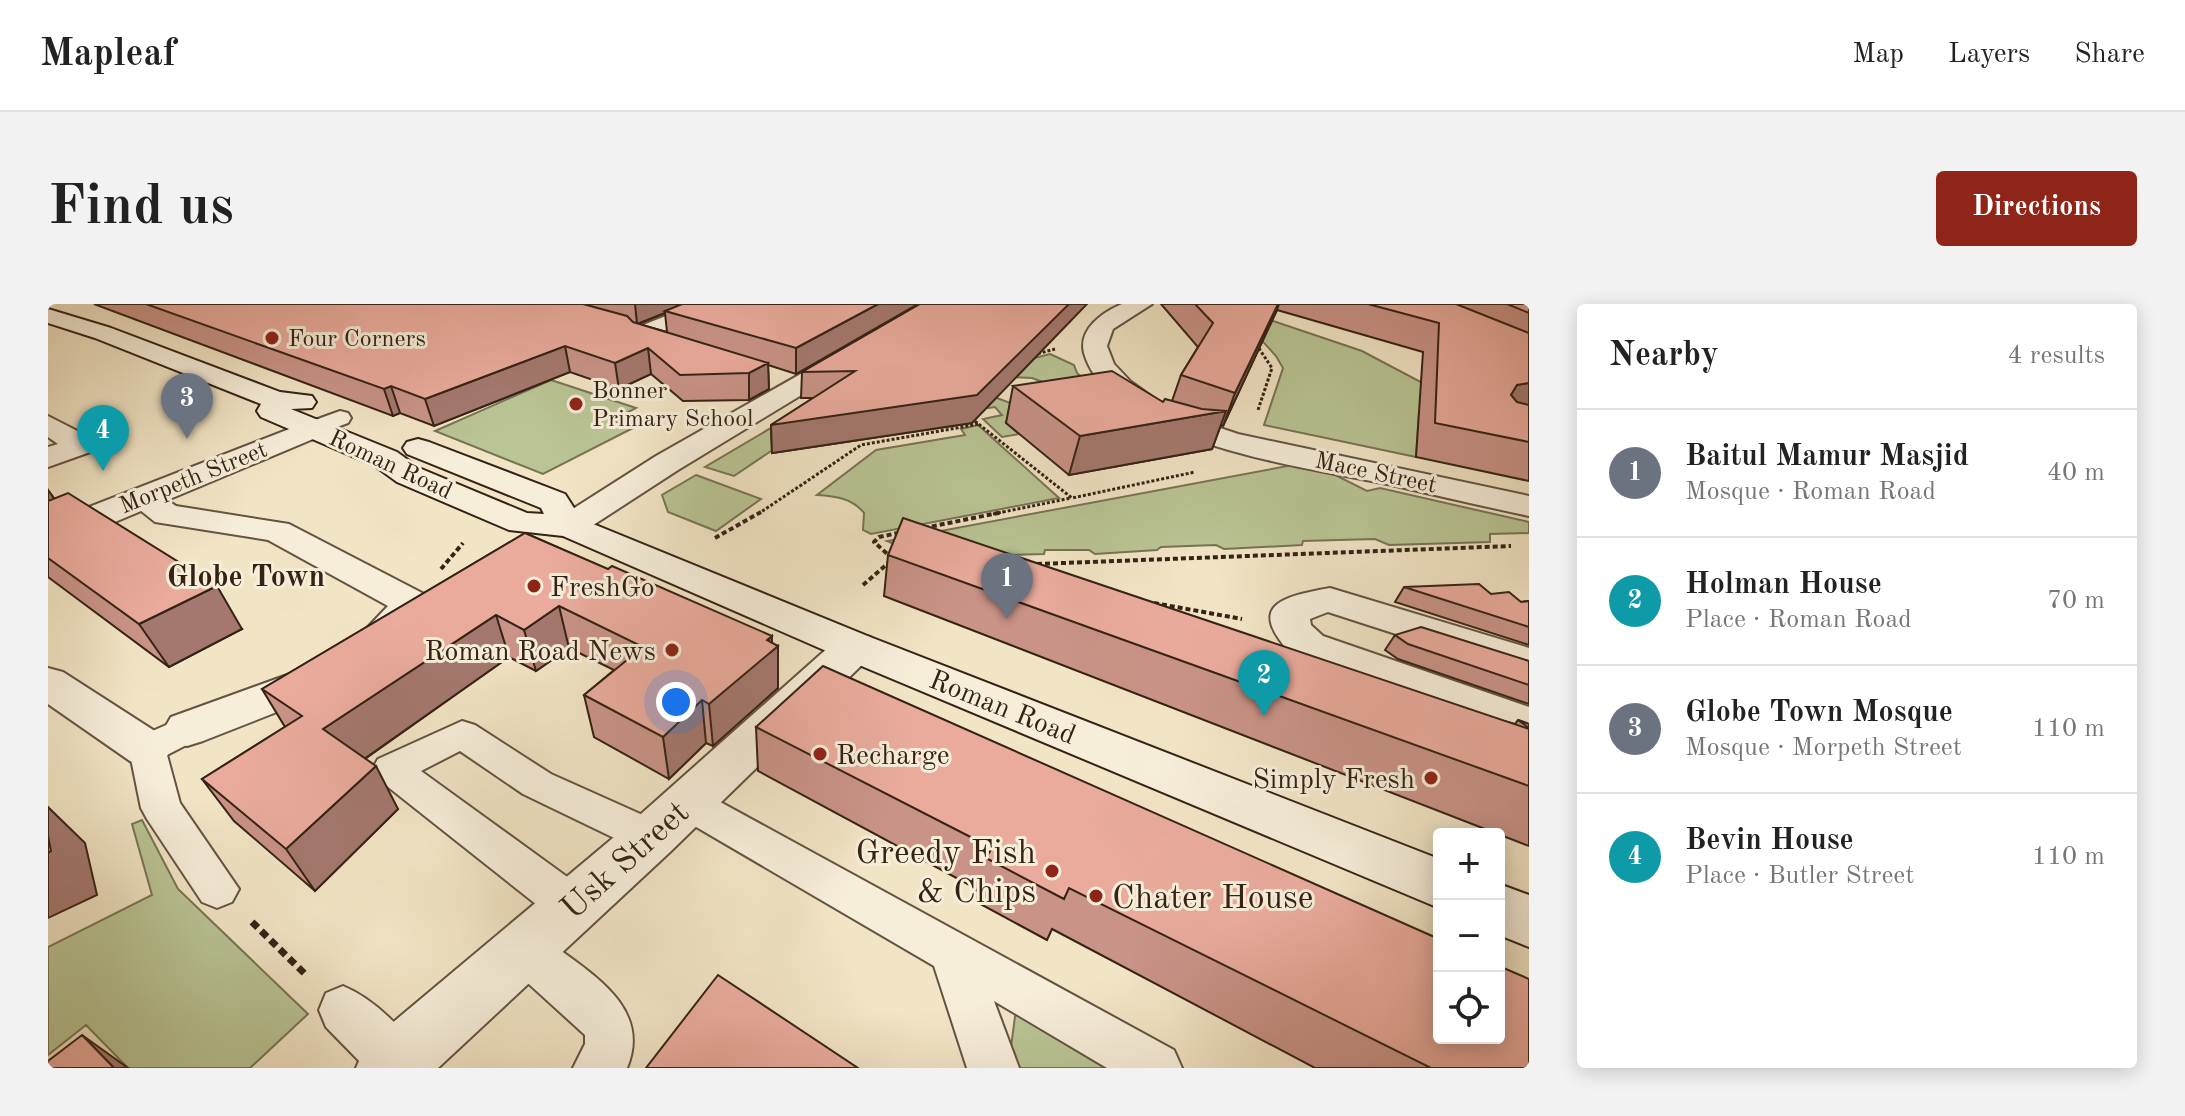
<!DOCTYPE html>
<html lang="en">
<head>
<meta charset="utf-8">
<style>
	:root { --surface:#fff; --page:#f2f2f2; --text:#222; --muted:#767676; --line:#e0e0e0; --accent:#8f2418 }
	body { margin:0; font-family:"Old Standard TT",serif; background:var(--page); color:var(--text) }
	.controls { position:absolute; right:24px; bottom:24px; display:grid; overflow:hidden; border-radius:8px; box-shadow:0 4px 20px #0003 }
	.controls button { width:72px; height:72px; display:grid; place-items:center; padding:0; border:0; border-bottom:2px solid var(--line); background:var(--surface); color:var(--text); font:40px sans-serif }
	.you { position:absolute; left:628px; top:398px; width:28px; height:28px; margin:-20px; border:6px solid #fff; border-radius:50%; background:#1a73e8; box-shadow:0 0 0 12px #1a73e833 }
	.badge { display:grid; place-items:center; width:52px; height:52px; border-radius:50%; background:var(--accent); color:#fff; font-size:26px; font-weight:700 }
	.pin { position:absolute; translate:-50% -66px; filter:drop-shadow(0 2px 4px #0008) }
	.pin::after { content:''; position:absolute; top:42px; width:28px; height:24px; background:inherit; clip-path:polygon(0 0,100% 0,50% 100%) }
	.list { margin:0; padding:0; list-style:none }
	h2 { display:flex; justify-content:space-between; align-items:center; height:104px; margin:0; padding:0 32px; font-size:34px }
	h2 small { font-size:26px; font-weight:400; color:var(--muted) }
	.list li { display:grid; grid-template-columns:52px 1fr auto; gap:24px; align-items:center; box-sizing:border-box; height:128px; padding:0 32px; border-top:2px solid var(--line) }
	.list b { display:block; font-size:30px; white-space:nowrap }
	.list p { margin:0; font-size:26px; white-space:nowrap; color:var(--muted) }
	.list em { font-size:26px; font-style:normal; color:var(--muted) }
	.icon { flex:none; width:44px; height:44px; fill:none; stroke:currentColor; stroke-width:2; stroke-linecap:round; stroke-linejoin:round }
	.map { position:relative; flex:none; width:1481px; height:764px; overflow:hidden; border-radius:8px }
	header { display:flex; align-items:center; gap:48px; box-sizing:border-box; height:112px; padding:0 40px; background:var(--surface); border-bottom:2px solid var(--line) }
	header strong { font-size:38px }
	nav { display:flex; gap:44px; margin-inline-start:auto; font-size:28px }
	.intro { display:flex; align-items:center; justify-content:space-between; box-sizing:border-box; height:192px; padding:0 48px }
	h1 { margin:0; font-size:56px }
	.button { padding:20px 36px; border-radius:8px; background:var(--accent); color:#fff; font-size:28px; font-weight:700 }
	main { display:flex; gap:48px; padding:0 48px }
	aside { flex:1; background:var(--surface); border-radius:8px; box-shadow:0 4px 20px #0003 }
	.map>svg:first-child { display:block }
</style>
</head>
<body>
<header>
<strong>Mapleaf</strong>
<nav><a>Map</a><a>Layers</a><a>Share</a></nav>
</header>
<div class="intro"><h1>Find us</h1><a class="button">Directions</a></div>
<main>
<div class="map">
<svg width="1481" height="764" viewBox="0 0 1481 764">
	<rect width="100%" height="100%" fill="#f2e5c6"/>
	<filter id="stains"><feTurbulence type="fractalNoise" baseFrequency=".0025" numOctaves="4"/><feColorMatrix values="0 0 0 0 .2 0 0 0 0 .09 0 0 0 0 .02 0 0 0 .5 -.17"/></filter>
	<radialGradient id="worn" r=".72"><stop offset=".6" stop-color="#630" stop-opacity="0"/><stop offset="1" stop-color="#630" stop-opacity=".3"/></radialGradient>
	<path fill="#bac595" stroke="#777455" stroke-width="2" fill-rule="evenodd" d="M1184,4l33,2 8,11 89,30 108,57 -51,5 -3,44 -152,-32 19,-57 -7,-12z
		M1002,50l24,11 3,8 22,19 -93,30 13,12 -17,3 -19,-18 19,-4 -7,-8 -21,3 -32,-28zM963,73l21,1 19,7 -38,19 -19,-7z
		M503,76l85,28 -23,12 20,8 -90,46 -108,-43z
		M799,79l-30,37 -83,56 -29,-9z
		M930,121l81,73 -188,36 -8,-4 1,-17c-12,-15 -29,-17 -47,-18l59,-45 89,-15 -4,-6z
		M1261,158l58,29 13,-3 149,34v11l-39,1v8l-101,3 -14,-6 -72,2 -1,4 -78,4 -8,-4 -55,2 -4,3 -62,4 -6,-4h-44l-1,4 -118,3 -39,-16z
		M648,171l65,24 -45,32 -48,-19 -6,-17z
		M94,516l36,69 130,125 -58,54h-122l-42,-43 -38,30v-108l104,-52 -20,-71z
		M968,705l100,59h-101l-4,-21z"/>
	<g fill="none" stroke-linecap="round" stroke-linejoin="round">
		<g stroke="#645341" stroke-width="4">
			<path id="service" d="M292,107l8,2 3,5 -3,5 -33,12 -11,-7 3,-5z
				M139,412l13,4 5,9 -5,9 -33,17 13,48 59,86 -7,13 -15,6 -15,-6 -55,-83 -6,-11 -12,-59 5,-10z
				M414,417l13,4 76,49 114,51 6,12 -6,12 -14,5 -14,-5 -114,-55 -63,-43 -39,20 167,121 6,14 -6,14 -16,5 -16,-5 -178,-141 -6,-10 6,-10z
				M640,484l14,4 472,258 8,18h-75l-113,-67 25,67h-52l-33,-102 -260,-152 -6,-11 6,-11z
				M475,624l16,6c43,35 115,69 88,134h-54l12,-24v-9l-78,-71 -7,-15 7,-15z
				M295,682c31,13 66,46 79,76l-3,6h-53l-40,-41 -7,-17 7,-17z"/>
		</g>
		<g stroke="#645341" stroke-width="4">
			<path id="pedestrian" d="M99,188l12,3 17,11 113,18 137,71 6,8 -51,62 -28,17 -150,59 -16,5 -16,-5 -7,-12 7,-12 152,-55 28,-17 37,-39 -120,-66 -113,-18 -25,-20 5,-7z"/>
		</g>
		<g stroke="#645341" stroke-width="4">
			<path id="minor" d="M648,0h30l-3,5 -65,26 34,11 3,5 -3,5c-19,5 -52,-7 -63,-22l4,-5z
				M876,0h27l-273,166 -97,63 -12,3 -12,-3 -5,-7 5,-7 99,-63z
				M1074,0h30l-39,25 -6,17 7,18 17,18 42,30 65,22 291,62v20c-46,-10 -91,-20 -137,-31 -80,-17 -282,-41 -308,-132 -6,-24 19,-41 38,-49z
				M0,112l45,23 4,6 -4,6 -45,16v-20l10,-3 -10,-7z
				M267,115l10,3 4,6 -4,6 -277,116v-25l23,-11z
				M1282,284l199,60v29l-201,-65 -18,7 1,6 12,11 206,71v34l-236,-85c-47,-50 -14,-59 37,-68z
				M807,330l15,3 6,10 -6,10 -200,195 -232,216h-82l10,-23 266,-223 208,-185z
				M0,364l15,4 101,65 7,12 -7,12 -17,6 -17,-6 -82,-57z"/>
		</g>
		<g stroke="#342215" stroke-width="4">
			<path id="secondary" d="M0,5l63,19 169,64 32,4 4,6 -4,6 -21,1 106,43 22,16 108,45 17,1 -3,-6 -134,-54 -4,-6 4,-6 11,-3 11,3 136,52 16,25 289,118 569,222v49l-599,-251 -277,-121 -54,-6 -112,-48 -22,-16 -114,-49 -4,-6 4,-7 -166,-66 -47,-15z
				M1451,580l30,11v52l-30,-12z"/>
		</g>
		<path stroke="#342215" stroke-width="3" stroke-dasharray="3 2" stroke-linecap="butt" d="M1208,40l16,24 -14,42
			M985,51l22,-6
			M923,114l101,80 123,-26
			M710,210l103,-69 118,-21
			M945,210l78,-16"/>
		<path stroke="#342215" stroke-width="4" stroke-dasharray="5 3" stroke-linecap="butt" d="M876,224l79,-16
			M667,234l46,-26
			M989,260l474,-18
			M393,265l22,-26
			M815,281l30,-26 -19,-17 5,-5 24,-5
			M1106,299l88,16"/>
		<path stroke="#342215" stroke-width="7" stroke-dasharray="8 5" stroke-linecap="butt" d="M204,618l53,52"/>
		<use href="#service" fill="#f7eeda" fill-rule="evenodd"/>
		<use href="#pedestrian" fill="#f7eeda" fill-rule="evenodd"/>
		<use href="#minor" fill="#f7eeda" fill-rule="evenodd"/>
		<use href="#secondary" fill="#f7eeda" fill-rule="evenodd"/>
	</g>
	<path fill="#c99387" stroke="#342215" stroke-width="2" fill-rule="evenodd" d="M46,0h824l-122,70 -28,-9 1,24 -20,11 -66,1 -32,-27 -32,15 -49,-17 -136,54 -34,-13 -7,3zM617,9l2,19 -29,-8z
		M872,0l52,119 -200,30 -1,-28 42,-27h-12l1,-26z
		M1113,0h368v177l-113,-24 7,-105 -146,-42 -54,116 -2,-1 -9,24 -143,26 -63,-52 7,-37 150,16 9,-1 9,-26 17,-28z
		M0,186l6,8 188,131 -73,38 -121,-90z
		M477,229l247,110 6,45 -65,58 -7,-3 -37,36 -75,-42 -10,-42 30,-25 -45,-22 -33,23 -27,-14 -144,102 33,50 -83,82 -81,-70 -32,-42 83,-52 -23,-38z
		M840,251l627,169 3,-4 11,4v122l-645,-250z
		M1356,283l87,7 30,8 8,-1v44l-134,-43z
		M1347,331l134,26v43l-131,-45 -13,-9z
		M708,423l773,341h-214l-263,-139 -5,11 -74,-40 4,-11 -219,-118z"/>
	<path fill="#a4786e" stroke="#342215" stroke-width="2" d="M587,0h53l-23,7v2l-28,11z
		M830,0h40l-122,70v-26z
		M1021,0h18l-115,119 -200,30 -1,-28z
		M1230,0h1l-2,6 -54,116 12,-33z
		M517,42l5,26 -136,54 -9,-27z
		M600,44l3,26 -32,15 -4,-26z
		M720,59l1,26 -20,11v-27z
		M1481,79v29l-33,5 21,-32z
		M343,82l9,27 -7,3 -9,-27z
		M1178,107l-14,38 -143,26 11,-39z
		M0,186l17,24 -17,9z
		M169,282l25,43 -73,38 -30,-43z
		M511,302l10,42 -33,23 -12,-41z
		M448,311l13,42 -162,114 -24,-42z
		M724,332v15l6,-5v42l-65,58 -4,-42z
		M654,396l4,43 -37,36 -6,-42z
		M328,462l22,43 -83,82 -29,-42z
		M0,503l37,36 12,52 -49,23z
		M34,731l46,33h-14z"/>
	<path fill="#eaab9d" stroke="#342215" stroke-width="2" d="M98,0h437l44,12 6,6 135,41 -19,10 -69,2 -32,-27 -33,15 -50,-17 -140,53 -34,-13 -7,3z
		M634,0h196l-82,44 -131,-37z
		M872,0h149l-92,91 -206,30 84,-54 -53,1z
		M1147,0h83l-43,89 -54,-18 32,-52z
		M1320,0h88l73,29v50l-12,2 -6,10 6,7 12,3v37l-94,-19 4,-100z
		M1459,0h22v9z
		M1064,67l51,31 2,-3 37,10 24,2 -146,25 -67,-50z
		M20,189l149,93 -78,38 -91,-66v-57z
		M855,214l626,211v57l-641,-231z
		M477,229l83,36 4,-3 160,70 -5,4 11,6 -69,58 -7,-4 -39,37 -79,-42 59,-48 -84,-41 -35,24 -28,-15 -173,114 53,37 -90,83 -84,-70 100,-63 -40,-27z
		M1431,280l12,10 18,-2 12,10 8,-1v26l-125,-40z
		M1373,323l108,34v24l-121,-41 -13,-9z
		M775,362l616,273v99h60v-72l30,13v89h-98l-362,-180 -5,11 -78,-41 6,-10 -236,-121z
		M1470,416l11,4v4z
		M0,532l3,15 -3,2z
		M670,671l140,93h-212z
		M34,731l32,33h-66v-7z"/>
	<g fill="#8f2418" stroke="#f7eeda" stroke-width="3">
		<circle cx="224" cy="34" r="8"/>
		<circle cx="528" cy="100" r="8"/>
		<circle cx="486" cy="282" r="8"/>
		<circle cx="624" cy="346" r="8"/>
		<circle cx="772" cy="450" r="8"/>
		<circle cx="1383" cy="474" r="8"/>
		<circle cx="1004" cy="567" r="8"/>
		<circle cx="1048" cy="592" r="8"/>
	</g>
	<g text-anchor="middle" stroke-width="6" stroke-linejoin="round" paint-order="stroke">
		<g font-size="24" fill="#342215" stroke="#f7eeda" text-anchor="start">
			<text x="240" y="42">Four Corners</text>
			<text x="544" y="94">Bonner<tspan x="544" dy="28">Primary School</tspan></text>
		</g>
		<g font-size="24" fill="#342215" stroke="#f7eeda">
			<text transform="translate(343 160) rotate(25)" y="8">Roman Road</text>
			<text transform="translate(1328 168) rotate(12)" y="8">Mace Street</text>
			<text transform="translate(145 173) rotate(-22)" y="8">Morpeth Street</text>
		</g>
		<g font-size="28" fill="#342215" stroke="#f7eeda" text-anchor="start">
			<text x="502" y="292">FreshGo</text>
			<text x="608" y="356" text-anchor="end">Roman Road News</text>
			<text x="788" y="460">Recharge</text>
			<text x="1367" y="484" text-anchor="end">Simply Fresh</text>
		</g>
		<g font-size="28" fill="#342215" stroke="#f7eeda">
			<text transform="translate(955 402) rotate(22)" y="10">Roman Road</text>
		</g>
		<g font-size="30" font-weight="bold" fill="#342215" stroke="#f7eeda">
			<text x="198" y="282">Globe Town</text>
		</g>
		<g font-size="34" fill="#342215" stroke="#f7eeda" text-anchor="end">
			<text x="988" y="559">Greedy Fish<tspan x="988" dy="39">&amp; Chips</tspan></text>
			<text x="1064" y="604" text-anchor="start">Chater House</text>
		</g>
		<g font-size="34" fill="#342215" stroke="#f7eeda">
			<text transform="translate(576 555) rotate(-42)" y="12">Usk Street</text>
		</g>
	</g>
	<rect width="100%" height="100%" filter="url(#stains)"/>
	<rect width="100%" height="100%" fill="url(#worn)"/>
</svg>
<div class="controls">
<button>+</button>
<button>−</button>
<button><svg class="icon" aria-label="locate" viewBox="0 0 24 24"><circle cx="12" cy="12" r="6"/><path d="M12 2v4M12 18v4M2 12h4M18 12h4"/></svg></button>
</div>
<div class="you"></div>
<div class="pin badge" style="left:959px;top:315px;background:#6b7280">1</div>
<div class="pin badge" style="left:1216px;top:412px;background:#0f9aa8">2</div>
<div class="pin badge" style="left:139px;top:135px;background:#6b7280">3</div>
<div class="pin badge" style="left:55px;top:167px;background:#0f9aa8">4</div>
</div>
<aside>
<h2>Nearby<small>4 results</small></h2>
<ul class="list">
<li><span class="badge" style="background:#6b7280">1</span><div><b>Baitul Mamur Masjid</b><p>Mosque · Roman Road</p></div><em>40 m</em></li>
<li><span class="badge" style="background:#0f9aa8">2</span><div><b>Holman House</b><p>Place · Roman Road</p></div><em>70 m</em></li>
<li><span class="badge" style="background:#6b7280">3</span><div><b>Globe Town Mosque</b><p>Mosque · Morpeth Street</p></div><em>110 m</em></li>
<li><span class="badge" style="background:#0f9aa8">4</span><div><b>Bevin House</b><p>Place · Butler Street</p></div><em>110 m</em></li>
</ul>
</aside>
</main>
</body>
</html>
